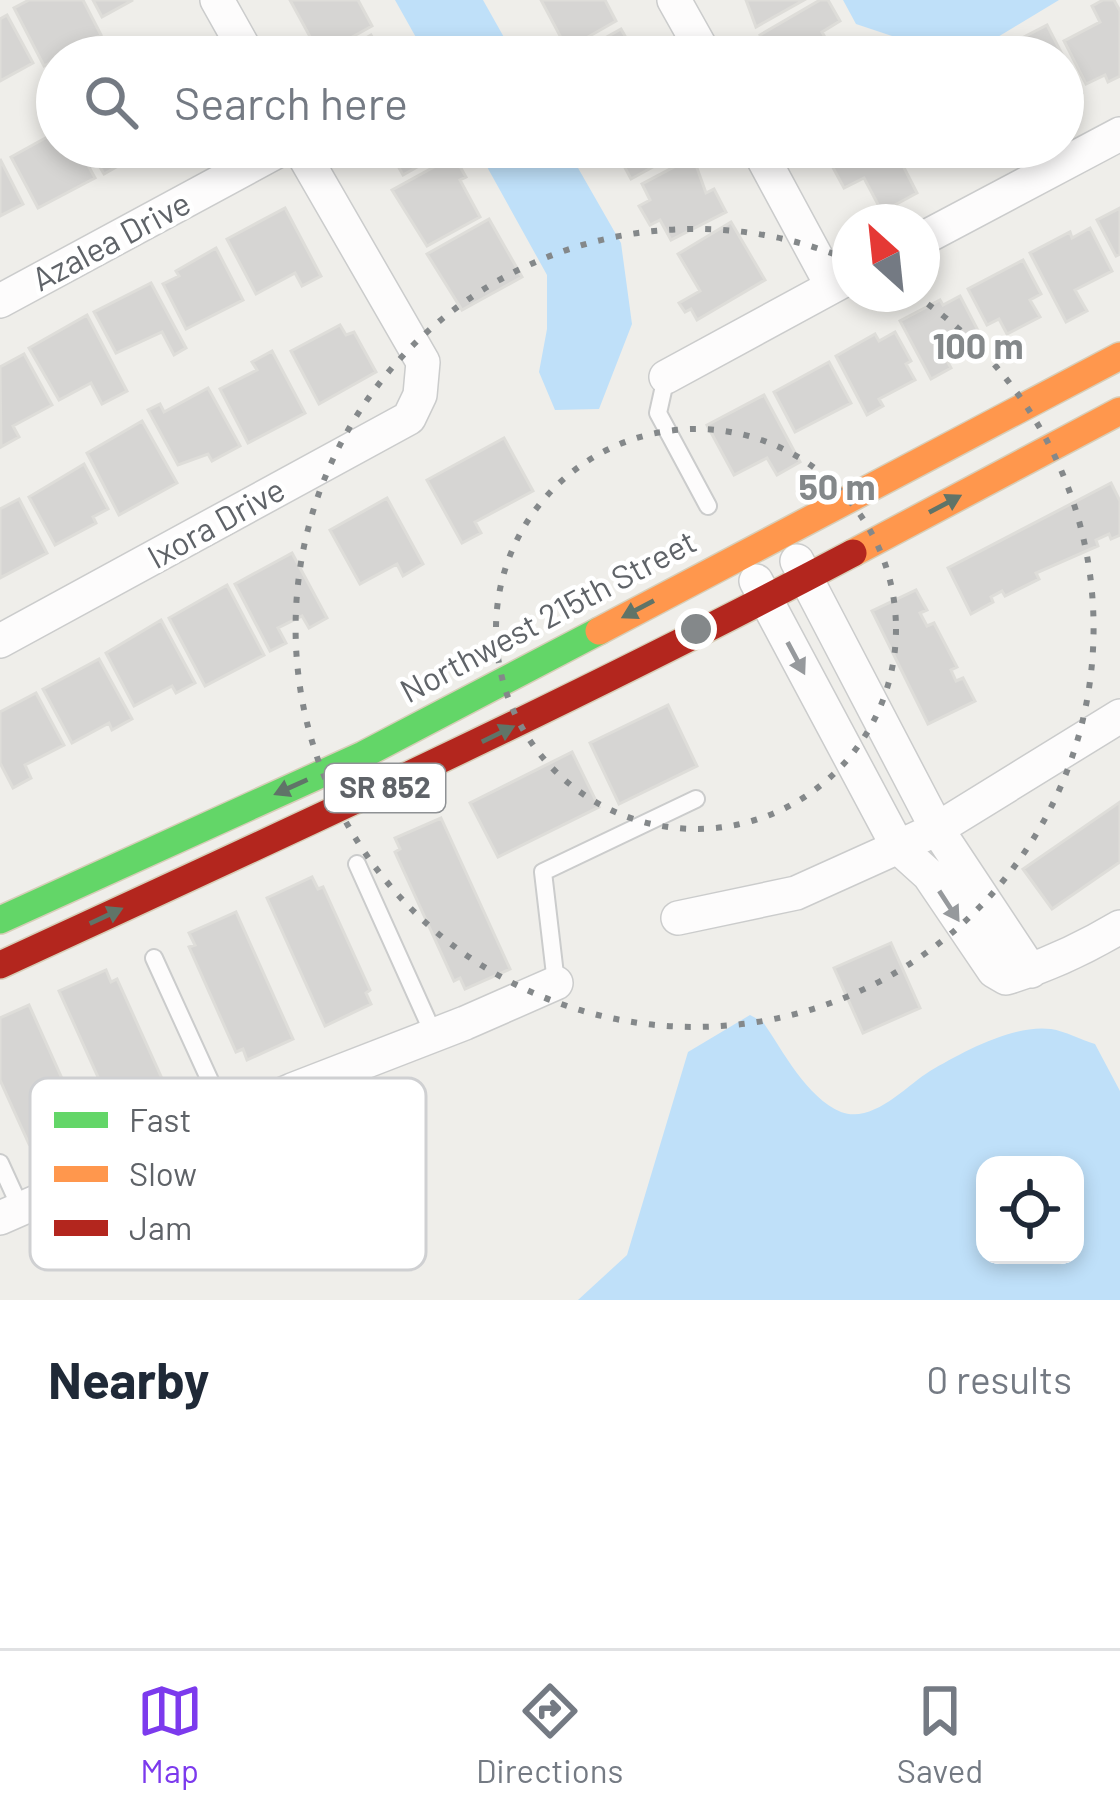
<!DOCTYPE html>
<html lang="en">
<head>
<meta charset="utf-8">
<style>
	:root { --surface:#fff; --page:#f2f2f3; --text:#1f2937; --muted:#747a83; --line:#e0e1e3; --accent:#7c3aed }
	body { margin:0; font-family:Barlow,sans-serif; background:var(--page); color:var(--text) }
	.controls { position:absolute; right:36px; bottom:36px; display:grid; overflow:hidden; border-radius:24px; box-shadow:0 6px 18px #0003 }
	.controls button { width:108px; height:108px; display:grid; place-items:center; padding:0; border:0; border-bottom:3px solid var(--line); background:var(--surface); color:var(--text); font:60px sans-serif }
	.compass { position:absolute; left:832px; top:204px; width:108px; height:108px; border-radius:50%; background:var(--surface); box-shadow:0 6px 18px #0003; rotate:333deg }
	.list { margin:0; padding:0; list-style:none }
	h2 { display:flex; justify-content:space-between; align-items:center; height:156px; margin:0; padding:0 48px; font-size:51px }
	h2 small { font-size:39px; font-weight:400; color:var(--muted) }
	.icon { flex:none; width:66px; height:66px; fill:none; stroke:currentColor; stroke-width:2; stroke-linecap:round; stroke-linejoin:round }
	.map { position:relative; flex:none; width:1120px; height:1300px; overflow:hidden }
	.search { position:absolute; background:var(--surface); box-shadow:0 6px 18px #0003; left:36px; right:36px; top:36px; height:132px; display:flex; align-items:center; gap:30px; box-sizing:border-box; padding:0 42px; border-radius:66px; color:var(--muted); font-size:45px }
	.sheet { height:348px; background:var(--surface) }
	nav { display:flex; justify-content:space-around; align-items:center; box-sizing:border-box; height:168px; border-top:3px solid var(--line); background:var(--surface); font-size:33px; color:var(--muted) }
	nav a { display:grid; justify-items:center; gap:6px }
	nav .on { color:var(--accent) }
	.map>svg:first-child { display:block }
</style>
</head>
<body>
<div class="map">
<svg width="1120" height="1300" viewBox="0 0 1120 1300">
	<rect width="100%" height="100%" fill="#efeeea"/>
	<path fill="#bfe0f9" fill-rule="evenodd" d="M395,0h88l32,57h-88z
		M843,0h216l-91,55 -40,-7 -72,-24z
		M476,147h90l55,96 11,81 -33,85 -44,1 -16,-38 8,-43v-54z
		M750,1015l13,7c20,29 44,76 78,90 32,12 65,-26 89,-41 31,-18 83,-47 121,-42 14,2 30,11 44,15l25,47v209h-542l49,-45 61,-203zM1075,1165v90h-90v-90z"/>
	<path fill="#d6d5d3" stroke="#deddd9" stroke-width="3" d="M29,0h54l18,35 -57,31 -30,-58z
		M93,0h40l-31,17z
		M290,0h68l14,26 -52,29z
		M541,0h64l11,21 -49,28z
		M746,0h58l-48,27z
		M820,0h8l12,21 -18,11 14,25h-64l-12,-22z
		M1103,0h11l6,11v65l-12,6 -3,-7 -19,9 -22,-43 36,-19 -8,-16z
		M7,15l26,48 -33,18v-62z
		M1047,25l35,68 -19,10v-46h-32l-7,-20z
		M621,29l16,28h-66z
		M371,35l13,22h-51z
		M57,117v30h21l17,31 -57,30 -27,-51 38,-21 -6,-12z
		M88,147h38l6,11 -28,16z
		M371,147h76l2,2 -46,26 -15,-27 -13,7z
		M614,147h75l-58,32z
		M865,147h37l2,3 -7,4 20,39 -35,19 -18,-34 -20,10 -13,-24z
		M938,147h38l-28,18z
		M454,156l12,21 -6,3 20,37 -53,29 -35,-56z
		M693,157l13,36 8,-4 12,23 -55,28 -11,-20 -10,5 -11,-19 11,-6 -8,-16z
		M0,159l23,45 -23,12z
		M285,208l36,68 -19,10 -7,-13 -39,21 -29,-55z
		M1120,208v46l-4,2 -19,-36z
		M489,219l33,58 -60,33 -35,-56z
		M731,222l34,58 -68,40 -6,-11 -6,3 -6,-9 21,-12 -22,-37z
		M1090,228l22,43 -37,19 12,21 -21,11 -36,-69 40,-21 2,6z
		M216,248l27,52 -57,29 -23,-45 16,-8 -3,-5z
		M1023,260l18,34 -11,6 10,17 -33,17 -8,-15 -12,6 -19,-36z
		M151,283l35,65 -12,7 -12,-23 -46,21 -22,-41z
		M960,296l23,44 -37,19 5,9 -20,11 -31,-58 40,-21 3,5z
		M87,315l40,76 -25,13 -11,-21 -32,17 -30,-52z
		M340,325l6,10 8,-3 22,40 -57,32 -28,-53z
		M895,332l16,29 -5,3 9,16 -36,19 4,7 -16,9 -31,-59 39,-22 4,7z
		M272,351l33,62 -57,30 -28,-54 37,-19 -5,-8z
		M24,354l28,51 -39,21 6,11 -18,10 -1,-80z
		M829,362l22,41 -56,29 -21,-40z
		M208,388l32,58 -28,15 -4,-7 -30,11 -30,-55 12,-6 4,8z
		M764,395l36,67 -23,13 -10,-17 -33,17 -27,-50z
		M142,421l35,62 -58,32 -32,-62z
		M504,438l29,53 -58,31 6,11 -19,10 -35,-63z
		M84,464l24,45 -15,8 3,6 -41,22 -26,-48z
		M1111,483l9,18v34l-9,4 -2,-5 -13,6 2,6 -62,27 3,6 -34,17 -3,-5 -11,6 2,5 -22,12 -23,-46z
		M387,498l36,66 -20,12 -6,-12 -37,20 -30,-54z
		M19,499l28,54 -47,25v-69z
		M292,553l35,65 -18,10 -7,-12 -24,12 8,15 -16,8 -35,-67z
		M227,585l37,70 -59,31 -36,-68z
		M916,590l11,20 -7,3 7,13 7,-3 23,44 -6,3 5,11 7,-3 12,23 -47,23 -56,-113z
		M161,620l34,63 -19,10 -4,-7 -38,20 -28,-53z
		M99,659l33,60 -20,11 -3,-7 -37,20 -29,-54z
		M36,693l28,52 -39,20 6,13 -18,10 -13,-25v-51z
		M668,705l29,61 -78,38 -29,-61z
		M572,752l27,55 -101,50 -28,-54z
		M1120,802v60l-68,47 -29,-40z
		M441,818l69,151 -45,20 -5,-11 -6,3 -59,-129 5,-3 -5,-11z
		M312,877l6,12 5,-2 47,103 -4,3 5,11 -46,22 -58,-128z
		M236,912l57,127 -46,21 -4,-11 -7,3 -47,-105 6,-2 -6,-12z
		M891,943l29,65 -57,25 -29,-65z
		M106,970l5,12 6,-3 47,104 -6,3 6,12 -47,21 -58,-128z
		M29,1005l57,127 -46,21 -5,-12 -6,3 -29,-64v-62z"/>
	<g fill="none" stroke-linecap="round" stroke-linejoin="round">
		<g stroke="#cbcccc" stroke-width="20">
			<path id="lane" d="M666,377l-8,36 50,93
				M357,864l77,171
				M154,958l73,160
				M556,983l-13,-111 153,-73
				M0,1163l21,46"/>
		</g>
		<g stroke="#cbcccc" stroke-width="36">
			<path id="street" d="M217,0l32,57
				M674,0l32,57
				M757,147l75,139
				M922,239l198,-105
				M0,301l285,-154
				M666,377l184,-100
				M797,561l140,268 94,142
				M756,581l142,266 31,28 65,96 12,7c41,-12 77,-29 114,-51
				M0,641l409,-223 11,-23 3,-33 -124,-215
				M678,918l118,-25 102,-46 39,-18 183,-113
				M0,1218l292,-128 173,-67 91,-40"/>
		</g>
		<g stroke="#d7ceb8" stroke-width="30">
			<path id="fast" d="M0,920l363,-165 236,-124"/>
		</g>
		<g stroke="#d7ceb8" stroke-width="30">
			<path id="slow" d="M853,553l267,-142
				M599,631l521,-275"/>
		</g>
		<g stroke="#d7ceb8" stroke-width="30">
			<path id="jam" d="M0,965c287,-132 574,-264 853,-412"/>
		</g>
		<use href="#lane" stroke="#fdfcfc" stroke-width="16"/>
		<use href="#street" stroke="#fdfcfc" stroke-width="33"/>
		<use href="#fast" stroke="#63d668" stroke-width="27"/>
		<use href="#slow" stroke="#ff974d" stroke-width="27"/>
		<use href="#jam" stroke="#b3261e" stroke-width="27"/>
	</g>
	<defs><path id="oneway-solid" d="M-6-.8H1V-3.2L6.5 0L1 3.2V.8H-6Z" transform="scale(3)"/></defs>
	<g fill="#607468">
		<use href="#oneway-solid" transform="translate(945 504) rotate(-28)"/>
		<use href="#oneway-solid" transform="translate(638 609) rotate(152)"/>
		<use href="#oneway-solid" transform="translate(498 734) rotate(-26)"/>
		<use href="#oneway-solid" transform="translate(291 787) rotate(156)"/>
		<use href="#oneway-solid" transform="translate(106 916) rotate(-25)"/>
	</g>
	<g fill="#96999c">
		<use href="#oneway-solid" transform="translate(796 658) rotate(62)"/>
		<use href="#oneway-solid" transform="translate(949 906) rotate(57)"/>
	</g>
	<g fill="none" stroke="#84888a" stroke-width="6" stroke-dasharray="6 12">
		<circle cx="696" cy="629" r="200"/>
		<path d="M913 294A399 399 0 1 1 849 260"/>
	</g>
	<g text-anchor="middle" stroke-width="9" stroke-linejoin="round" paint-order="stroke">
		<rect fill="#fff" stroke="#8f9295" stroke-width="3" x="325" y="764" width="120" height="48" rx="9"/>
		<g font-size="30" font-weight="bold" fill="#5f6368">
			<text x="385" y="798">SR 852</text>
		</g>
		<g font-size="33" fill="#5f6368" stroke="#fff">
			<text transform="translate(111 241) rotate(-28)" y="12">Azalea Drive</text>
			<text transform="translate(216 523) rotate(-29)" y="12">Ixora Drive</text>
			<text transform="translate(548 616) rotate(-28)" y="12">Northwest 215th Street</text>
		</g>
	</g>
	<rect x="30" y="1078" width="396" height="192" rx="18" fill="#fff" stroke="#cfd0d2" stroke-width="3"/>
	<rect x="54" y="1112" width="54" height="16" fill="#63d668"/>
	<rect x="54" y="1166" width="54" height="16" fill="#ff974d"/>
	<rect x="54" y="1220" width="54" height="16" fill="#b3261e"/>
	<g font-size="33" fill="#5f6368">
		<text x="129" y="1132">Fast</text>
		<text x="129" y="1186">Slow</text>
		<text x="129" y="1240">Jam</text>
	</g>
	<circle cx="696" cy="629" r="18" fill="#84888a" stroke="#fff" stroke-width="6"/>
	<g font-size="36" text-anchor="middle" font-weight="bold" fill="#84888a" stroke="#fff" stroke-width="9" stroke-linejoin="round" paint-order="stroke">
		<text x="978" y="359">100 m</text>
		<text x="837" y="500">50 m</text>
	</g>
</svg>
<div class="controls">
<button><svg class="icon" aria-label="locate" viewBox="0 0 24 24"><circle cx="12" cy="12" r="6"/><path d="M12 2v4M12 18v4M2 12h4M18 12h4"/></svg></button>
</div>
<svg class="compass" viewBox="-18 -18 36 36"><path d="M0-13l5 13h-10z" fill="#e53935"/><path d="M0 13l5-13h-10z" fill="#747a83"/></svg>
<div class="search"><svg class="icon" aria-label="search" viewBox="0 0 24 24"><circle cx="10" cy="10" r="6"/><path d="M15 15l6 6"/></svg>Search here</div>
</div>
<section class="sheet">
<h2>Nearby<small>0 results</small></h2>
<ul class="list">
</ul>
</section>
<nav>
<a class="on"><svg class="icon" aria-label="map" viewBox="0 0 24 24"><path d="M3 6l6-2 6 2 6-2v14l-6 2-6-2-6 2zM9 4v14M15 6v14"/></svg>Map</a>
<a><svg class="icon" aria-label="directions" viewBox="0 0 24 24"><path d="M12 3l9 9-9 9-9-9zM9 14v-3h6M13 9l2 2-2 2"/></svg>Directions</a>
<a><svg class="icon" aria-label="saved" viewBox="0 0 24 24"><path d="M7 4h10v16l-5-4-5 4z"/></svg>Saved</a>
</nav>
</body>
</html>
